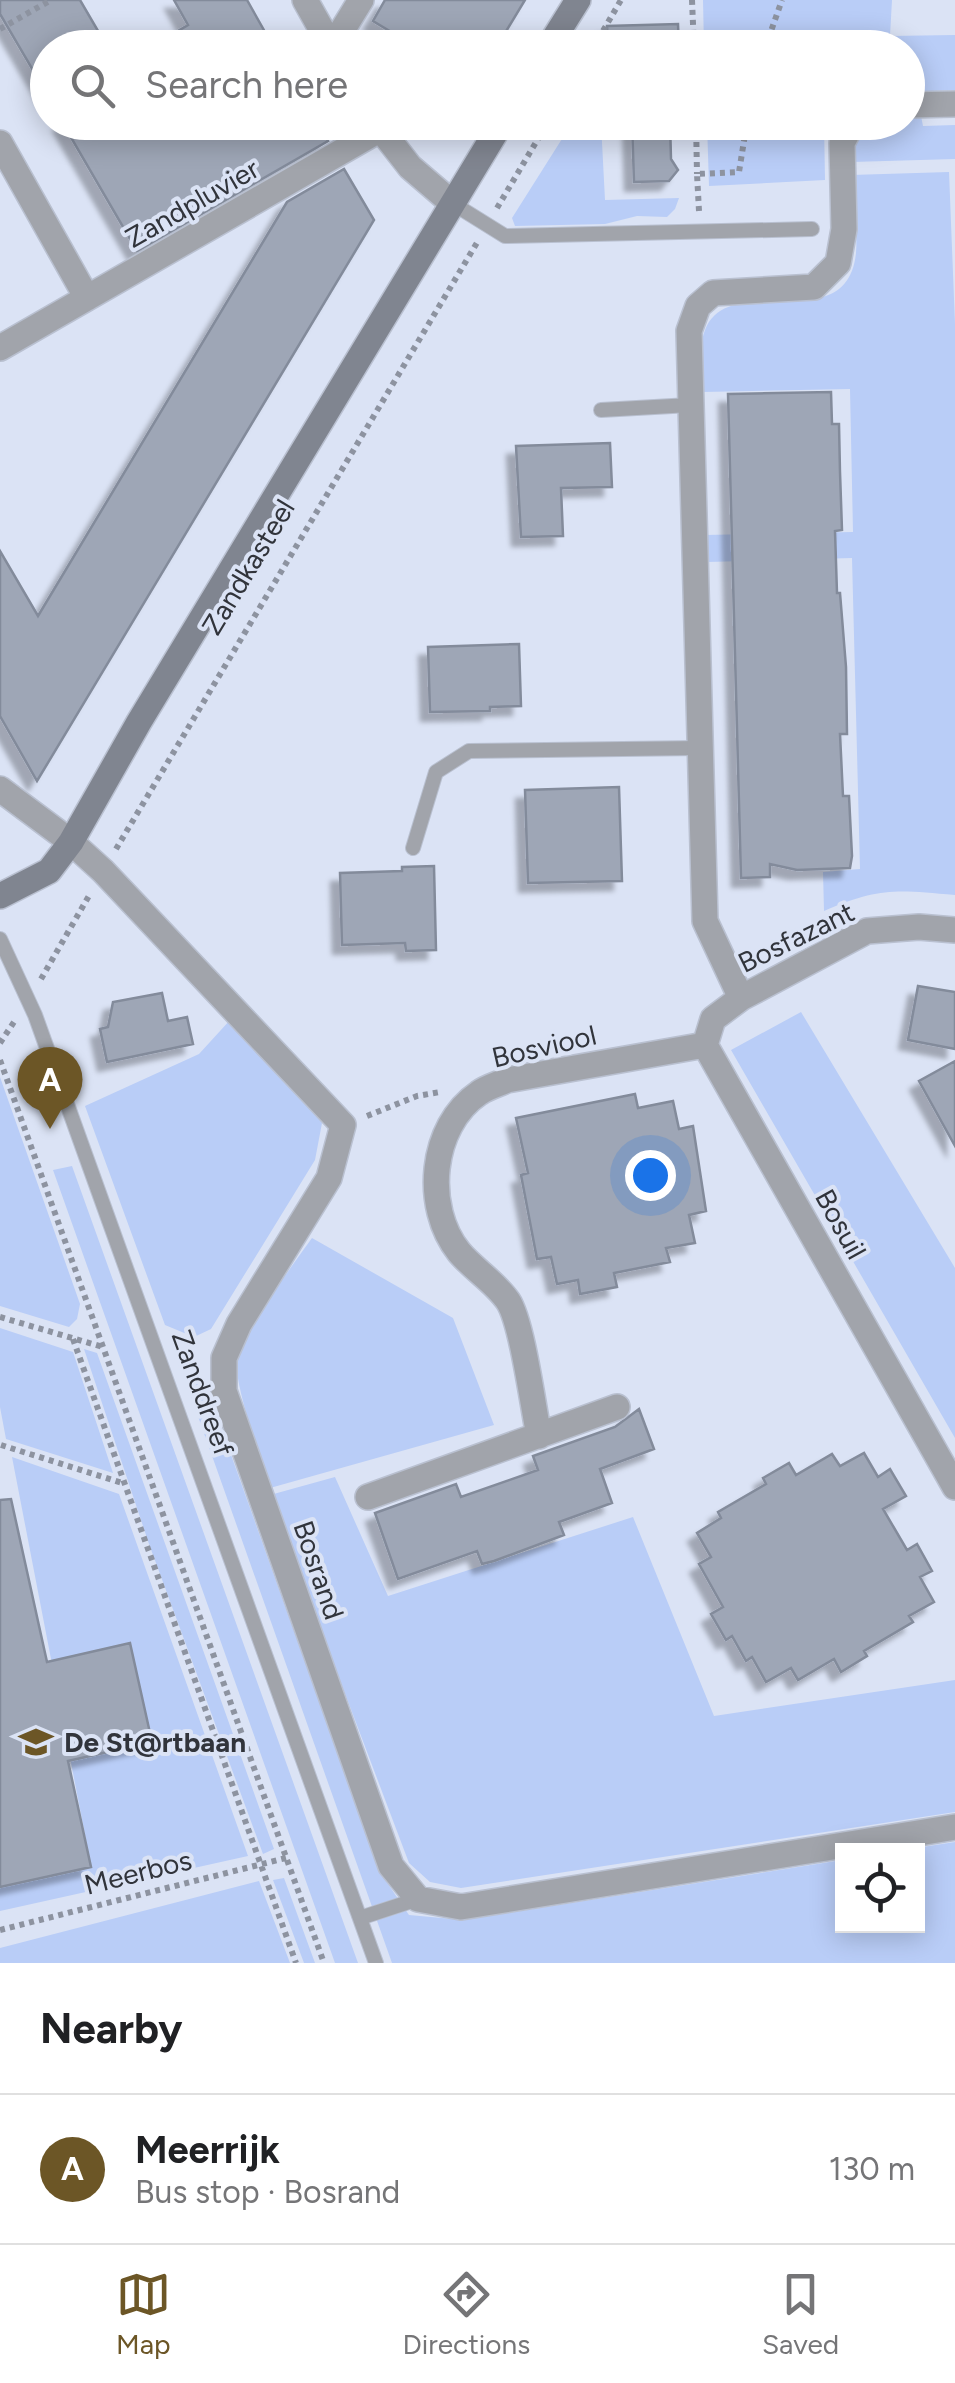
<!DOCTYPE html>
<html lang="en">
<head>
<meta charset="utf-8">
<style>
	:root { --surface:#fff; --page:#f2f2f2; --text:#202124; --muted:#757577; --line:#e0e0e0; --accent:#6c5626 }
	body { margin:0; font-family:Figtree,sans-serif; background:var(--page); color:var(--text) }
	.controls { position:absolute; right:30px; bottom:30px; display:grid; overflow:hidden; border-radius:0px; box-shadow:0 5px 25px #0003 }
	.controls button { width:90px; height:90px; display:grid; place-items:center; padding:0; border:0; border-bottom:2px solid var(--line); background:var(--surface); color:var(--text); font:50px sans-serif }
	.you { position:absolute; left:650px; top:1175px; width:35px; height:35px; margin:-25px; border:8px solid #fff; border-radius:50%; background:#1a73e8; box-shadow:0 0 0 15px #1a73e833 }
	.badge { display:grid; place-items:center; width:65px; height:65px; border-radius:50%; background:var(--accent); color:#fff; font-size:32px; font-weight:700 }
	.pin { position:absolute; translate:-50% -82px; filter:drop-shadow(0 2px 5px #0008) }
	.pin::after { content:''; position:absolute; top:52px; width:35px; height:30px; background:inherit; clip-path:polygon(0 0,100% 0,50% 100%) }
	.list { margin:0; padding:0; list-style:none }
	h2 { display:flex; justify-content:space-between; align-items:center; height:130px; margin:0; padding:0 40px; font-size:42px }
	h2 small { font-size:32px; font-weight:400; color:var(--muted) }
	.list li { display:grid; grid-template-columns:65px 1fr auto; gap:30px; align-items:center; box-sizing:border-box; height:150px; padding:0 40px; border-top:2px solid var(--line) }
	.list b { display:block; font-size:38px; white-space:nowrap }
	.list p { margin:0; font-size:32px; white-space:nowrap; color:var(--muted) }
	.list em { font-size:32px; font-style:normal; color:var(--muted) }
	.icon { flex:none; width:55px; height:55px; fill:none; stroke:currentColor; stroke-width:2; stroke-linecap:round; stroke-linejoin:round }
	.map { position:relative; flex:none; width:955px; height:1963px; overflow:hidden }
	.search { position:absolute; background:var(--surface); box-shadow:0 5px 25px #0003; left:30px; right:30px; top:30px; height:110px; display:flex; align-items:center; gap:25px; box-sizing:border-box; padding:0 35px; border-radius:55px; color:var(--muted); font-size:38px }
	.sheet { height:280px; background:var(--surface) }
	nav { display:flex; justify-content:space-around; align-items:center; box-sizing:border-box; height:140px; border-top:2px solid var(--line); background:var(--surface); font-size:28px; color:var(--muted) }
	nav a { display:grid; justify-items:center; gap:5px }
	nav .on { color:var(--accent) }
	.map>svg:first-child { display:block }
</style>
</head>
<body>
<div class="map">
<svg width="955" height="1963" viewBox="0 0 955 1963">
	<defs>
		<filter id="shadow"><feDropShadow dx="-9" dy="9" stdDeviation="2.5" flood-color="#0004"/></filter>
	</defs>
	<rect width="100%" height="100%" fill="#dbe3f5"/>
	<path fill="#b9cdf7" d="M703,0h189l-2,36 65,-1v55l-47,2v-44l-204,-1z
		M908,116h13l2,10 32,-1v34l-104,3 5,-21 13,-17 39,-2z
		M572,123h29l4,77 74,-2 -4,11 -8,8 -30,-1 -32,8 -90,2 -3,-8z
		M707,123h117l1,57 -116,6z
		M949,172l6,152v571c-59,-5 -75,-8 -131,16l-1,-39 37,-3 -8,-311 -145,4 -2,-27 148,-3 -3,-143 -148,3c-1,-19 -4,-44 3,-62 24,-62 142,11 151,-77 2,-24 -4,-53 -5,-78z
		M801,1012l154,256v170l-224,-388z
		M231,1019l82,87 9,17 -7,37 -104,169 -17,8 -29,-12 -80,-219 114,-52z
		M0,1077l80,227 -3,15 -8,8 -69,-21z
		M72,1166l286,797h-23l-282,-793z
		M312,1238l141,80 41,107 -224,63c-8,-27 -37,-105 -33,-129 4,-25 58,-97 75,-121z
		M0,1328l73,24 40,121 -107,-34 -6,-32z
		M84,1349l13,4 177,496 -11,5 -114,-310z
		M196,1371l14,25 170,476 29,43 55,5 378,-60v66h76v-76h-15l52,-8v121h-563l-209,-589z
		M12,1457l107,37 129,362 -248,55v-24l91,-21z
		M335,1477l53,119 245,-79 81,199 241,-36v132l-494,76 -31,-6 -21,-19 -139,-368z
		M284,1878l31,85h-11l-31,-83z
		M259,1881l31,82h-290v-15z"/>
	<path fill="#9ea6b6" stroke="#838b9b" stroke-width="2.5" filter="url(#shadow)" d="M0,0h80l28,48h-60v48l-48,-82z
		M174,0h73l27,48h-125l39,-23z
		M385,0h140l-29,48h-64l-25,-16 -4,7 -30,-18z
		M678,24l1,24h-71l-1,-22z
		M62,122h255l11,19 -191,110z
		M632,122h38l1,37 7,11 -9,11 -35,1z
		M344,169l30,51 -337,561 -37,-65v-165l38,65 249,-414z
		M831,392l1,32h7l1,48 2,58 -7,1 2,62h3l6,74 1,67h-7l3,62h6l3,60 -2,12 -53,2 -27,-6v13l-29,1 -13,-484z
		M610,443l2,44 -51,1 2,48 -42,1 -5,-91z
		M519,644l2,62 -31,1v4l-60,1 -2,-65z
		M619,787l3,94 -94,2 -3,-93z
		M434,866l2,84 -30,1 -1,-8 -63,2 -2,-72 62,-2v-4z
		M918,986l37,6v57l-47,-9z
		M162,993l6,28 19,-4 6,27 -86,18 -7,-33 8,-2 5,-25z
		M955,1061v85l-36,-65z
		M635,1094l3,14 35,-7 6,28 14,-3 13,85 -17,4 6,28 -29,5 4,14 -56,11 3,14 -37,7 -2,-14 -21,4 -6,-27 -14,2 -16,-84 7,-2 -12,-55z
		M639,1409l15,40 -54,20 12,34 -53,19 5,13 -70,26 -12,3 -5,-13 -79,28 -23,-66 81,-29 5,13 77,-27 -5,-14 82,-29z
		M864,1453l14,24 12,-8 16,27 -23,13 24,41 10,-6 15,27 -12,6 14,25 -25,14 4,6 -49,29 3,5 -26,16 -7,-13 -36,21 -7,-12 -25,14 -14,-25 -6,4 -14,-25 -6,4 -15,-26 12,-7 -24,-43 12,-7 -14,-24 24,-15 -3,-6 48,-28 -3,-6 26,-15 7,12 36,-21 8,12z
		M11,1499l36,163 83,-19 22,99 -84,19 23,106 -91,20v-387z"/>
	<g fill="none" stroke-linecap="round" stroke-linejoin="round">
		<g stroke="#b9c0d0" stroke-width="16">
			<path id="lane" d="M452,203l53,33 307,-7
				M601,410l89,-5
				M413,848l23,-76 33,-21 230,-3
				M0,939l35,76 341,948
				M360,1918l58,-19"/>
		</g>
		<g stroke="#b9c0d0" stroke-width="28">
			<path id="street" d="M305,0l27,48
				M332,47l29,-47
				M908,105l47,-1
				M375,122l35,45 42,36
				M853,122l-11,21 2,86 -6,34 -24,24 -101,6 -15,13 -9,25 16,590 36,77 126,-67 52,-4 36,3
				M0,143l87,155
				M0,348l379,-218
				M0,789l71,53 32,29 240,254 -14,53 -90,146 -15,34v33l167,475 27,33 43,8 494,-80
				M741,998l-28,21 -8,26 250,442
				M539,1436c-6,-30 -17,-114 -31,-135 -13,-19 -35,-32 -49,-49 -36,-45 -29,-126 20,-159 8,-6 20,-9 28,-13l198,-35
				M368,1497l249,-90"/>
		</g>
		<g stroke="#b9c0d0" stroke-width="28">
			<path id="secondary" d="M548,48l30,-48
				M0,896l49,-25 22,-29 68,-120 363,-600"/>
		</g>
		<path stroke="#8d93a0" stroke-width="6" stroke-dasharray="5 5" stroke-linecap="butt" d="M692,0l2,48
			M0,29l51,-29
			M593,48l28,-48
			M765,48l17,-48
			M696,122l1,52
			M497,208l51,-86
			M699,211l-2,-37 42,-2 8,-50
			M116,849l362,-608
			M41,979l49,-85
			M0,1043l16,-24
			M0,1060l324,903
			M367,1116l50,-20 23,-4
			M0,1317l103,30
			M73,1339l223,624
			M1,1445l121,38
			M0,1930l286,-72"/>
		<use href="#lane" stroke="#a1a4ab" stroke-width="14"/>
		<use href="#street" stroke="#a1a4ab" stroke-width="25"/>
		<use href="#secondary" stroke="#808590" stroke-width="25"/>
	</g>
	<defs>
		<g id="school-bare" transform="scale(2.7)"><path d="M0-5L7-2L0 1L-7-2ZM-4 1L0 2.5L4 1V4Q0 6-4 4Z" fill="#6c5626" stroke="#dbe3f5" stroke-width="2.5" paint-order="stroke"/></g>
	</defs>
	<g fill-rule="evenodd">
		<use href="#school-bare" x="36" y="1742"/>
	</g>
	<g text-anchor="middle" stroke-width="8" stroke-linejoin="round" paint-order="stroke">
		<g font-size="28" fill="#31343b" stroke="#dbe3f5">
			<text transform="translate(192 203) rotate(-30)" y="10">Zandpluvier</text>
			<text transform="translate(248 567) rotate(-59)" y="10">Zandkasteel</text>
			<text transform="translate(796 937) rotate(-26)" y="10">Bosfazant</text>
			<text transform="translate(544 1046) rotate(-13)" y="10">Bosviool</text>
			<text transform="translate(841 1224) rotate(61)" y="10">Bosuil</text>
			<text transform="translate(203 1393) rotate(70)" y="10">Zanddreef</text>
			<text transform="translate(319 1570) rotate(71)" y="10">Bosrand</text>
			<text transform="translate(138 1872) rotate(-14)" y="10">Meerbos</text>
		</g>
		<g font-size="28" font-weight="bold" fill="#31343b" stroke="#dbe3f5" text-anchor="start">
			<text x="64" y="1752">De St@rtbaan</text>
		</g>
	</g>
</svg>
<div class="controls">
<button><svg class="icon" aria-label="locate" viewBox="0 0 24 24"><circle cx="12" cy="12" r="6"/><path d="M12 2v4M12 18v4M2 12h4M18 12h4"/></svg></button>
</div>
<div class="you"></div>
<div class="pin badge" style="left:50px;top:1129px">A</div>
<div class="search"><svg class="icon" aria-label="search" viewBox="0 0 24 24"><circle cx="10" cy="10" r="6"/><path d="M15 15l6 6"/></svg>Search here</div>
</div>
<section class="sheet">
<h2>Nearby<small></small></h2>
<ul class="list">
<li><span class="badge">A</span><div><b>Meerrijk</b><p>Bus stop · Bosrand</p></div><em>130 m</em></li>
</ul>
</section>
<nav>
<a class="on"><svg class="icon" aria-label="map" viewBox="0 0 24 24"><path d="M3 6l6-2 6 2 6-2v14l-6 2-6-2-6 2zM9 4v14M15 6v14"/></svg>Map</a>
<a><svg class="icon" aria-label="directions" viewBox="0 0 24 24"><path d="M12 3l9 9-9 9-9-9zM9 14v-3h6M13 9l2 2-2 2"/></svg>Directions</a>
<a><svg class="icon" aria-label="saved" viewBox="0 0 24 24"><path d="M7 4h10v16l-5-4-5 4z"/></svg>Saved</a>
</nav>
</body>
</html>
